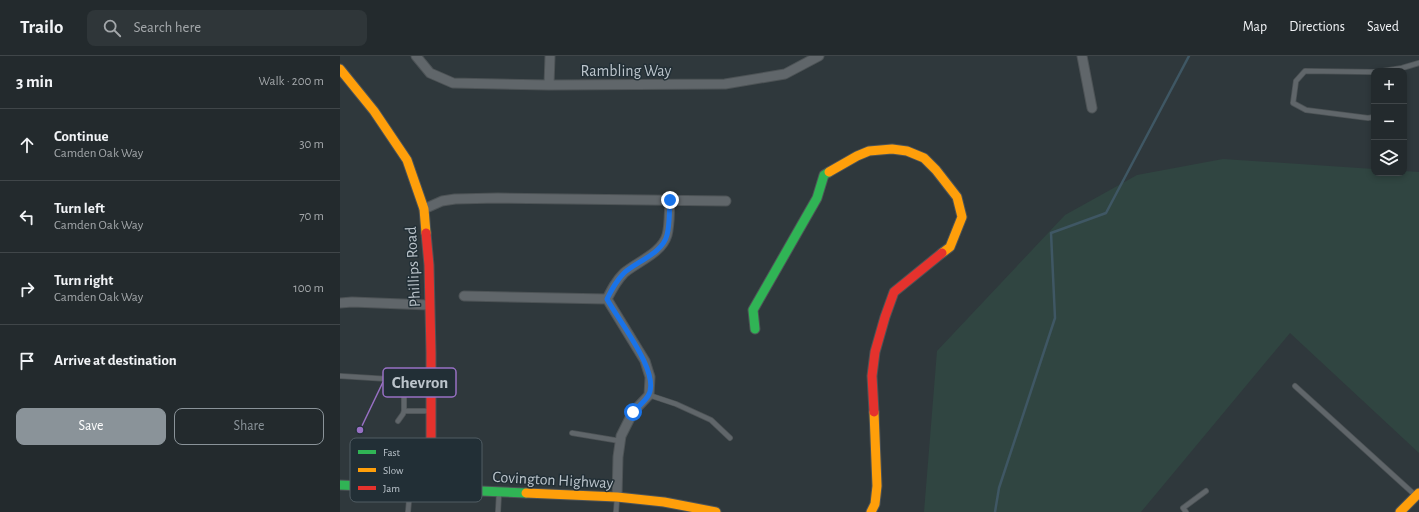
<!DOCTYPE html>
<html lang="en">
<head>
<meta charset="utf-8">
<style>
	:root { --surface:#232a2d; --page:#2f3639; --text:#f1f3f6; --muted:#a3a7aa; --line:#404649; --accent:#8a9399 }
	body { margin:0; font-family:"Alegreya Sans",sans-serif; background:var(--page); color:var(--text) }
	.controls { position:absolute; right:12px; top:12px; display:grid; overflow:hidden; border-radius:8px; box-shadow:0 2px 6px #0003 }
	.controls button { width:36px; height:36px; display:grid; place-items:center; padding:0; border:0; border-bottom:1px solid var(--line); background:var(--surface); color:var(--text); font:20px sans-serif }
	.stop { position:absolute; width:12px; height:12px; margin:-9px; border:3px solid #1a73e8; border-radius:50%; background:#fff }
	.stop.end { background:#1a73e8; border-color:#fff; box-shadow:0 1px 4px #0008 }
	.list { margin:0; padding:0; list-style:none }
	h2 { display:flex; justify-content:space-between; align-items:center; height:52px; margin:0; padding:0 16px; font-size:17px }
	h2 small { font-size:13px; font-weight:400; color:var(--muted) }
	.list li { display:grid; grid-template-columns:26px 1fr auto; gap:12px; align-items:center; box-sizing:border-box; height:72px; padding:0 16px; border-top:1px solid var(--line) }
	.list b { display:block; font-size:15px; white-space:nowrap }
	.list p { margin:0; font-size:13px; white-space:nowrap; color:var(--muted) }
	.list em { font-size:13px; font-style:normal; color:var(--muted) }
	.actions { display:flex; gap:8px; padding:12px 16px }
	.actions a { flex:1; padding:9px 0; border:1px solid var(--accent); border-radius:8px; text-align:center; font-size:14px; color:var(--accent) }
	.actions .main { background:var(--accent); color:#fff }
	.icon { flex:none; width:22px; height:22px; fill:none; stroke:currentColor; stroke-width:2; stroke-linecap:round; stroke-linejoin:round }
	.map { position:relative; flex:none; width:1079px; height:456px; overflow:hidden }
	header { display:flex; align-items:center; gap:24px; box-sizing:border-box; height:56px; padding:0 20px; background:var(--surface); border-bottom:1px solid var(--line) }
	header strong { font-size:19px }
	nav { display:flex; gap:22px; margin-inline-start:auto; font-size:14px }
	.search { width:280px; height:36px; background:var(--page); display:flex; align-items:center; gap:10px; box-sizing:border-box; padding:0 14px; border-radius:8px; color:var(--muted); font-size:15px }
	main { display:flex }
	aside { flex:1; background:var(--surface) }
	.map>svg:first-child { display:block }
</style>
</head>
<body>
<header>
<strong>Trailo</strong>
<div class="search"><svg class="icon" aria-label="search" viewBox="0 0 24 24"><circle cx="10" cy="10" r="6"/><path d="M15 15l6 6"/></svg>Search here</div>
<nav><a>Map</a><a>Directions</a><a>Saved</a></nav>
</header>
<main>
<aside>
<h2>3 min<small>Walk · 200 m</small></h2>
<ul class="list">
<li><svg class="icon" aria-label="ahead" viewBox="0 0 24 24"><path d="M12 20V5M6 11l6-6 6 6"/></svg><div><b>Continue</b><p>Camden Oak Way</p></div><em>30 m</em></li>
<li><svg class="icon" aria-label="left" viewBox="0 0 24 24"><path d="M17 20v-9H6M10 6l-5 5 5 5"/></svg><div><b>Turn left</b><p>Camden Oak Way</p></div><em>70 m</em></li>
<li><svg class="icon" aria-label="right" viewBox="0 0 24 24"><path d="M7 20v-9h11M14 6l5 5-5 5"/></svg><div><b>Turn right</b><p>Camden Oak Way</p></div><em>100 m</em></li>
<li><svg class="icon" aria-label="arrive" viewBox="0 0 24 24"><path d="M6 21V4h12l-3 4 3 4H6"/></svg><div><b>Arrive at destination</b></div></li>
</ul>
<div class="actions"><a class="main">Save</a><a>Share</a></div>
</aside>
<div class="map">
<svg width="1079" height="456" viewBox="0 0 1079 456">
	<rect width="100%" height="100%" fill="#2f383c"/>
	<path fill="#304541" d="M883,103l151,10v4h30v-2l15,1v281l-129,-120 -149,179h-217l13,-161 128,-136 72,-40z"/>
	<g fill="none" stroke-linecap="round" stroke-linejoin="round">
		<path stroke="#3f5764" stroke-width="2.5" d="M655,456l4,-24 56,-170 -4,-85 55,-20 83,-157"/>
		<g stroke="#4d5356" stroke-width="6">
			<path id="lane" d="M1043,15l19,-3 17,-5
				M1034,16l-69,-1 -9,10 -3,22 13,7 62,8 6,-1
				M0,320l64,4v31h25
				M955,330l120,109
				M309,339l27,9 35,16 19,18
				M58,365l5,-7 1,-3
				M232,377l48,8
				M68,456l2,-22
				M158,456l1,-18
				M276,456l1,-13
				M846,456l-3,-4 23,-17"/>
		</g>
		<g stroke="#4d5356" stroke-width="11">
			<path id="street" d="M76,0l14,17 23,10 96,2 176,-1 60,-10 34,-18
				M742,0l10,52
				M209,29l1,-29
				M84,153l18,-8 13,-2 43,-1 228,3
				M124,240l143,3
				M0,247l12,-1 77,3
				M277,441l1,-40 3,-21 12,-24 16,-17 1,-18 -5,-16 -38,-62c5,-10 9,-18 17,-26 13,-11 38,-20 43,-38 3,-11 2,-24 3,-35"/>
		</g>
		<g stroke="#4d5356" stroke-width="11">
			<path id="fast" d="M415,273l-2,-19 64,-112 7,-23 5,-3
				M0,429l186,8"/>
		</g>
		<g stroke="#4d5356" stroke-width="11">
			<path id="slow" d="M0,13l34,42 33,49 17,49 2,24
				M489,116l28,-16 12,-5 23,-2 15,2 17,7 12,12 21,27 5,20 -12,30 -8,6
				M186,437l91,4 47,5 52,10
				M531,456l4,-8 2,-18 -3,-74
				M1060,456l19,-19"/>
		</g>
		<g stroke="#4d5356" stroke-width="11">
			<path id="jam" d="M534,356l-2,-36 3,-24 10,-35 9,-25 48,-39
				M85,433l6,-30v-106l-2,-88 -3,-32"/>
		</g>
		<use href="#lane" stroke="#60666a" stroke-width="4.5"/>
		<use href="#street" stroke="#60666a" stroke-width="9"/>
		<use href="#fast" stroke="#30b455" stroke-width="9"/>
		<use href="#slow" stroke="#ff9f0a" stroke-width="9"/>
		<use href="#jam" stroke="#e5322d" stroke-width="9"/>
	</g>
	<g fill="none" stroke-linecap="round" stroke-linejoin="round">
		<path stroke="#1a73e8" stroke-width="5" d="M293,356c5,-5 11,-10 15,-16 14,-22 -30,-76 -41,-97 5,-10 9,-18 17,-26 12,-11 39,-20 43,-38 3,-11 2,-24 3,-35"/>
	</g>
	<g text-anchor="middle" stroke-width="3" stroke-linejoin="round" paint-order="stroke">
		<g font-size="16" fill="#bbc4cb" stroke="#222f36">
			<text x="286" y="20">Rambling Way</text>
			<text transform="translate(72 211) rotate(-93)" y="6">Phillips Road</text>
			<text transform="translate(213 423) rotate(3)" y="6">Covington Highway</text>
		</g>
	</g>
	<rect x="10" y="382" width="132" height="64" rx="6" fill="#222f36" stroke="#505c63" stroke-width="1"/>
	<rect x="18" y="394" width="18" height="4" fill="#30b455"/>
	<rect x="18" y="412" width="18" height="4" fill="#ff9f0a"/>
	<rect x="18" y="430" width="18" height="4" fill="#e5322d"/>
	<g font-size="11" fill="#bbc4cb">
		<text x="43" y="400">Fast</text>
		<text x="43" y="418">Slow</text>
		<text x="43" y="436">Jam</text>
	</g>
	<path fill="none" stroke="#9870c4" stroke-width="1.5" d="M20 374L43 326"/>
	<circle fill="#9870c4" stroke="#222f36" stroke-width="1.5" cx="20" cy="374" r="4"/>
	<rect fill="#222f36" stroke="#9870c4" stroke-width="1.5" x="43" y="312" width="73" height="29" rx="4"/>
	<g font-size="17" text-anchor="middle" font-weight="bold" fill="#bbc4cb">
		<text x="80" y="332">Chevron</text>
	</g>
</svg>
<div class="controls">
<button>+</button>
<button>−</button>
<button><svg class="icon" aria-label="layers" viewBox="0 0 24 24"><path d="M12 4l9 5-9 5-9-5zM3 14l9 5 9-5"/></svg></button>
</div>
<div class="stop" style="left:293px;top:356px"></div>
<div class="stop end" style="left:330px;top:144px"></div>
</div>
</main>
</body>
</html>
